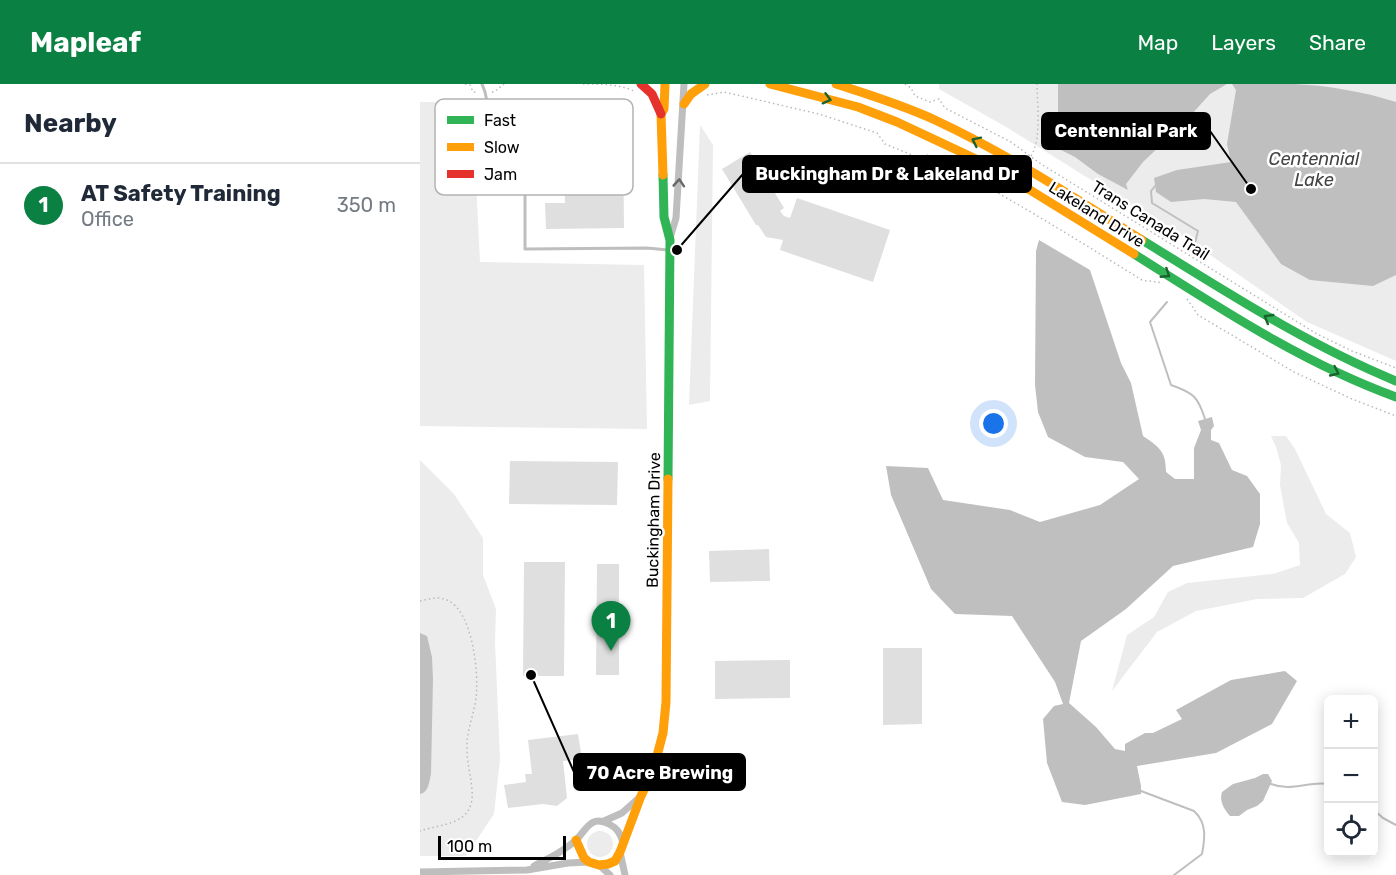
<!DOCTYPE html>
<html lang="en">
<head>
<meta charset="utf-8">
<style>
	:root { --surface:#fff; --page:#f2f2f3; --text:#1f2937; --muted:#747a83; --line:#e0e1e3; --accent:#0b8043 }
	body { margin:0; font-family:Rubik,sans-serif; background:var(--page); color:var(--text) }
	.controls { position:absolute; right:18px; bottom:18px; display:grid; overflow:hidden; border-radius:9px; box-shadow:0 3px 15px #0003 }
	.controls button { width:54px; height:54px; display:grid; place-items:center; padding:0; border:0; border-bottom:2px solid var(--line); background:var(--surface); color:var(--text); font:30px sans-serif }
	.scale { position:absolute; left:18px; bottom:15px; width:128px; box-sizing:border-box; padding-left:6px; border:3px solid #000; border-top:0; font-size:16px; line-height:21px; white-space:nowrap; color:#000; -webkit-text-stroke:4px #fff; paint-order:stroke }
	.you { position:absolute; left:574px; top:340px; width:21px; height:21px; margin:-15px; border:4px solid #fff; border-radius:50%; background:#1a73e8; box-shadow:0 0 0 9px #1a73e833 }
	.badge { display:grid; place-items:center; width:39px; height:39px; border-radius:50%; background:var(--accent); color:#fff; font-size:20px; font-weight:700 }
	.pin { position:absolute; translate:-50% -50px; filter:drop-shadow(0 2px 3px #0008) }
	.pin::after { content:''; position:absolute; top:32px; width:21px; height:18px; background:inherit; clip-path:polygon(0 0,100% 0,50% 100%) }
	.list { margin:0; padding:0; list-style:none }
	h2 { display:flex; justify-content:space-between; align-items:center; height:78px; margin:0; padding:0 24px; font-size:26px }
	h2 small { font-size:20px; font-weight:400; color:var(--muted) }
	.list li { display:grid; grid-template-columns:39px 1fr auto; gap:18px; align-items:center; box-sizing:border-box; height:84px; padding:0 24px; border-top:2px solid var(--line) }
	.list b { display:block; font-size:22px; white-space:nowrap }
	.list p { margin:0; font-size:20px; white-space:nowrap; color:var(--muted) }
	.list em { font-size:20px; font-style:normal; color:var(--muted) }
	.icon { flex:none; width:33px; height:33px; fill:none; stroke:currentColor; stroke-width:2; stroke-linecap:round; stroke-linejoin:round }
	.map { position:relative; flex:none; width:976px; height:791px; overflow:hidden }
	header { display:flex; align-items:center; gap:36px; box-sizing:border-box; height:84px; padding:0 30px; background:var(--accent); color:#fff }
	header strong { font-size:28px }
	nav { display:flex; gap:33px; margin-inline-start:auto; font-size:21px }
	main { display:flex }
	aside { flex:1; background:var(--surface) }
	.map>svg:first-child { display:block }
</style>
</head>
<body>
<header>
<strong>Mapleaf</strong>
<nav><a>Map</a><a>Layers</a><a>Share</a></nav>
</header>
<main>
<aside>
<h2>Nearby<small></small></h2>
<ul class="list">
<li><span class="badge">1</span><div><b>AT Safety Training</b><p>Office</p></div><em>350 m</em></li>
</ul>
</aside>
<div class="map">
<svg width="976" height="791" viewBox="0 0 976 791">
	<rect width="100%" height="100%" fill="#fff"/>
	<path fill="#ececec" d="M519,0h457v277l-89,-39 -104,-72 -195,-122 -69,-39z
		M0,18h52l8,160 164,3 3,164 -227,-3z
		M280,41l13,20 -3,256 -21,4z
		M851,352h15l9,13 31,65 24,19 6,24 -11,17 -42,24 -46,1 -61,12 -39,21 -45,59 15,-56 27,-18 14,-25 19,-9 86,-9 27,-9 -1,-22 -12,-20 -7,-38 1,-20 -5,-18z
		M0,376l34,34 29,44v37l13,34 -1,33 5,117 -6,55 -28,42h-46z
		M167 760a13 13 0 1 1 26 0a13 13 0 1 1-26 0Z"/>
	<path fill="#bfbfbf" d="M638,0h169l-17,10 -29,32 -38,36 -17,22 2,6 -30,-16 -23,-17 -14,-7 -3,-37z
		M812,0c20,0 41,0 61,0 33,1 72,8 103,18v173l-23,11 -63,-6 -29,-16 -45,-62 -32,-3 -33,3 -15,-10 -2,-14 23,-8 54,-8 -4,-18 9,-54z
		M619,156l51,30 31,93 10,20 12,53c16,11 23,15 23,36l9,7h19v-31l7,-18 -3,-9 14,-4 2,9 -3,4v10l8,3 13,27 15,6 13,18v30l-7,23 -80,19 -47,43 -45,32 -12,62 27,24 19,22 10,2v-7l20,-11h8l29,-14 -6,-9 55,-30 54,-9 12,10 -25,43 -56,29 -79,13 4,20v8l-56,11 -23,-3 -15,-39 -4,-44 11,-13 9,-2 -8,-22 -43,-66 -57,-2 -24,-25 -40,-94 -5,-29 42,2 15,32 67,10 30,12 60,-17 39,-26 -16,-17 -38,-5 -37,-20 -10,-25 -3,-27 1,-134z
		M0,549l7,3 5,21 1,22 -2,95c-2,8 -2,18 -11,20z
		M843,690h5l4,7 -9,20 -6,5 -10,4 -8,6h-9c-6,-7 -11,-15 -8,-24l11,-8 22,-6z"/>
	<g fill="none" stroke-linecap="round" stroke-linejoin="round">
		<path stroke="#bfbfbf" stroke-width="2" d="M735,102l-4,5 1,12 46,28 -3,12
			M747,218l-17,20 21,63c23,8 27,12 34,34
			M851,700c21,8 37,-3 57,0
			M721,707l53,20c13,12 11,27 8,43l-28,21
			M954,726l9,8 13,7"/>
	</g>
	<path fill="#dfdfdf" d="M156,45h47l1,99 -78,1 -1,-26h20l-1,-39h13z
		M330,68l34,56 -4,3 4,5 6,2 7,-20 93,32 -17,52 -93,-32 3,-10 -17,-3 -8,-12h-2l-34,-56z
		M90,377l108,1 -1,43 -108,-1z
		M349,465l1,32 -60,1 -1,-31z
		M104,478h41l-1,114h-41z
		M177,480h22v111h-23z
		M463,564h39v76l-39,1z
		M370,576v38l-75,1v-38z
		M158,650l4,25 -19,2 4,37 -10,8 -14,-2 -35,4 -4,-23 22,-3 -1,-8h7l-4,-34z"/>
	<g fill="none" stroke-linecap="round" stroke-linejoin="round">
		<path stroke="#b9b9b9" stroke-width="1.5" stroke-dasharray="1.5 3" stroke-linecap="butt" d="M45,0l5,1 3,7h5
			M163,0c18,0 35,0 51,7
			M485,0l6,4 4,8 15,6 9,-3 6,9 66,34 30,22 276,170 35,17 44,17
			M72,8h2l10,-8
			M287,11l17,-3 95,22 58,19 8,11 32,13 10,-2c74,37 144,81 215,125l21,3
			M611,72c11,-18 6,-51 6,-72
			M767,215l11,16 96,57 58,27 44,17
			M0,517c9,-2 18,-5 27,-1 26,11 32,74 29,98 -2,17 -10,34 -9,51 0,14 4,27 5,41 3,35 -28,33 -52,41"/>
		<path stroke="#bebebe" stroke-width="3" d="M62,0l3,8 5,24 35,4v129l122,-1 21,2"/>
		<path stroke="#bebebe" stroke-width="7" d="M250,154l6,-20 8,-134
			M184,737l18,-8 19,-17
			M200,768l5,23
			M179,781l11,10
			M114,782c11,-6 23,-11 33,-19 3,-2 6,-4 8,-6 11,-10 15,-27 34,-17 8,4 11,9 14,18
			M0,788l107,-2 41,-7 21,-1"/>
		<path stroke="#30b455" stroke-width="9" d="M243,91l1,42 6,23 -2,239
			M722,156c83,51 164,104 254,141
			M714,170c84,53 168,109 262,143"/>
		<path stroke="#ff9f0a" stroke-width="9" d="M350,0l88,23 39,15 79,37 54,31 104,64
			M416,0c34,11 67,21 99,36 73,34 140,78 207,120
			M264,20l7,-10 14,-10
			M243,91l-2,-61 3,-5 1,-25
			M156,756l8,18 5,4 10,3 9,-1 7,-3 5,-9 21,-56 12,-25 10,-38 3,-31 2,-223"/>
		<path stroke="#e5322d" stroke-width="9" d="M221,0l11,10 9,20"/>
	</g>
	<defs><path id="oneway-chevron" d="M-2-3.5L2.5 0L-2 3.5" fill="none" stroke-width="1.6" stroke-linecap="round" stroke-linejoin="round" transform="scale(1.5)"/></defs>
	<g stroke="#1a632f">
		<use href="#oneway-chevron" transform="translate(407 15) rotate(15)"/>
		<use href="#oneway-chevron" transform="translate(556 57) rotate(-154)"/>
		<use href="#oneway-chevron" transform="translate(746 190) rotate(33)"/>
		<use href="#oneway-chevron" transform="translate(848 234) rotate(-149)"/>
		<use href="#oneway-chevron" transform="translate(915 288) rotate(25)"/>
	</g>
	<use stroke="#686868" href="#oneway-chevron" transform="translate(259 99) rotate(-86)"/>
	<g text-anchor="middle" stroke-width="5" stroke-linejoin="round" paint-order="stroke">
		<g font-size="16" fill="#000" stroke="#fff">
			<text transform="translate(677 130) rotate(32)" y="6">Lakeland Drive</text>
			<text transform="translate(731 136) rotate(32)" y="6">Trans Canada Trail</text>
			<text transform="translate(233 436) rotate(-89)" y="6">Buckingham Drive</text>
		</g>
		<g font-size="18" font-style="italic" fill="#444" stroke="#fff">
			<text x="894" y="81">Centennial<tspan x="894" dy="21">Lake</tspan></text>
		</g>
	</g>
	<rect x="15" y="15" width="198" height="96" rx="9" fill="#fff" stroke="#b2b2b2" stroke-width="1.5"/>
	<rect x="27" y="32" width="27" height="8" fill="#30b455"/>
	<rect x="27" y="59" width="27" height="8" fill="#ff9f0a"/>
	<rect x="27" y="86" width="27" height="8" fill="#e5322d"/>
	<g font-size="16" fill="#000">
		<text x="64" y="42">Fast</text>
		<text x="64" y="69">Slow</text>
		<text x="64" y="96">Jam</text>
	</g>
	<path fill="none" stroke="#000" stroke-width="2" d="M831 105L790 47M257 166L323 90M111 591L154 688"/>
	<g fill="#000" stroke="#fff" stroke-width="2">
		<circle cx="831" cy="105" r="6"/>
		<circle cx="257" cy="166" r="6"/>
		<circle cx="111" cy="591" r="6"/>
	</g>
	<g fill="#000" stroke="#000" stroke-width="2">
		<rect x="622" y="29" width="168" height="36" rx="6"/>
		<rect x="323" y="72" width="288" height="36" rx="6"/>
		<rect x="154" y="670" width="171" height="36" rx="6"/>
	</g>
	<g font-size="18" text-anchor="middle" font-weight="bold" fill="#fff">
		<text x="706" y="53">Centennial Park</text>
		<text x="467" y="96">Buckingham Dr &amp; Lakeland Dr</text>
		<text x="240" y="695">70 Acre Brewing</text>
	</g>
</svg>
<div class="controls">
<button>+</button>
<button>−</button>
<button><svg class="icon" aria-label="locate" viewBox="0 0 24 24"><circle cx="12" cy="12" r="6"/><path d="M12 2v4M12 18v4M2 12h4M18 12h4"/></svg></button>
</div>
<div class="scale">100 m</div>
<div class="you"></div>
<div class="pin badge" style="left:191px;top:567px">1</div>
</div>
</main>
</body>
</html>
